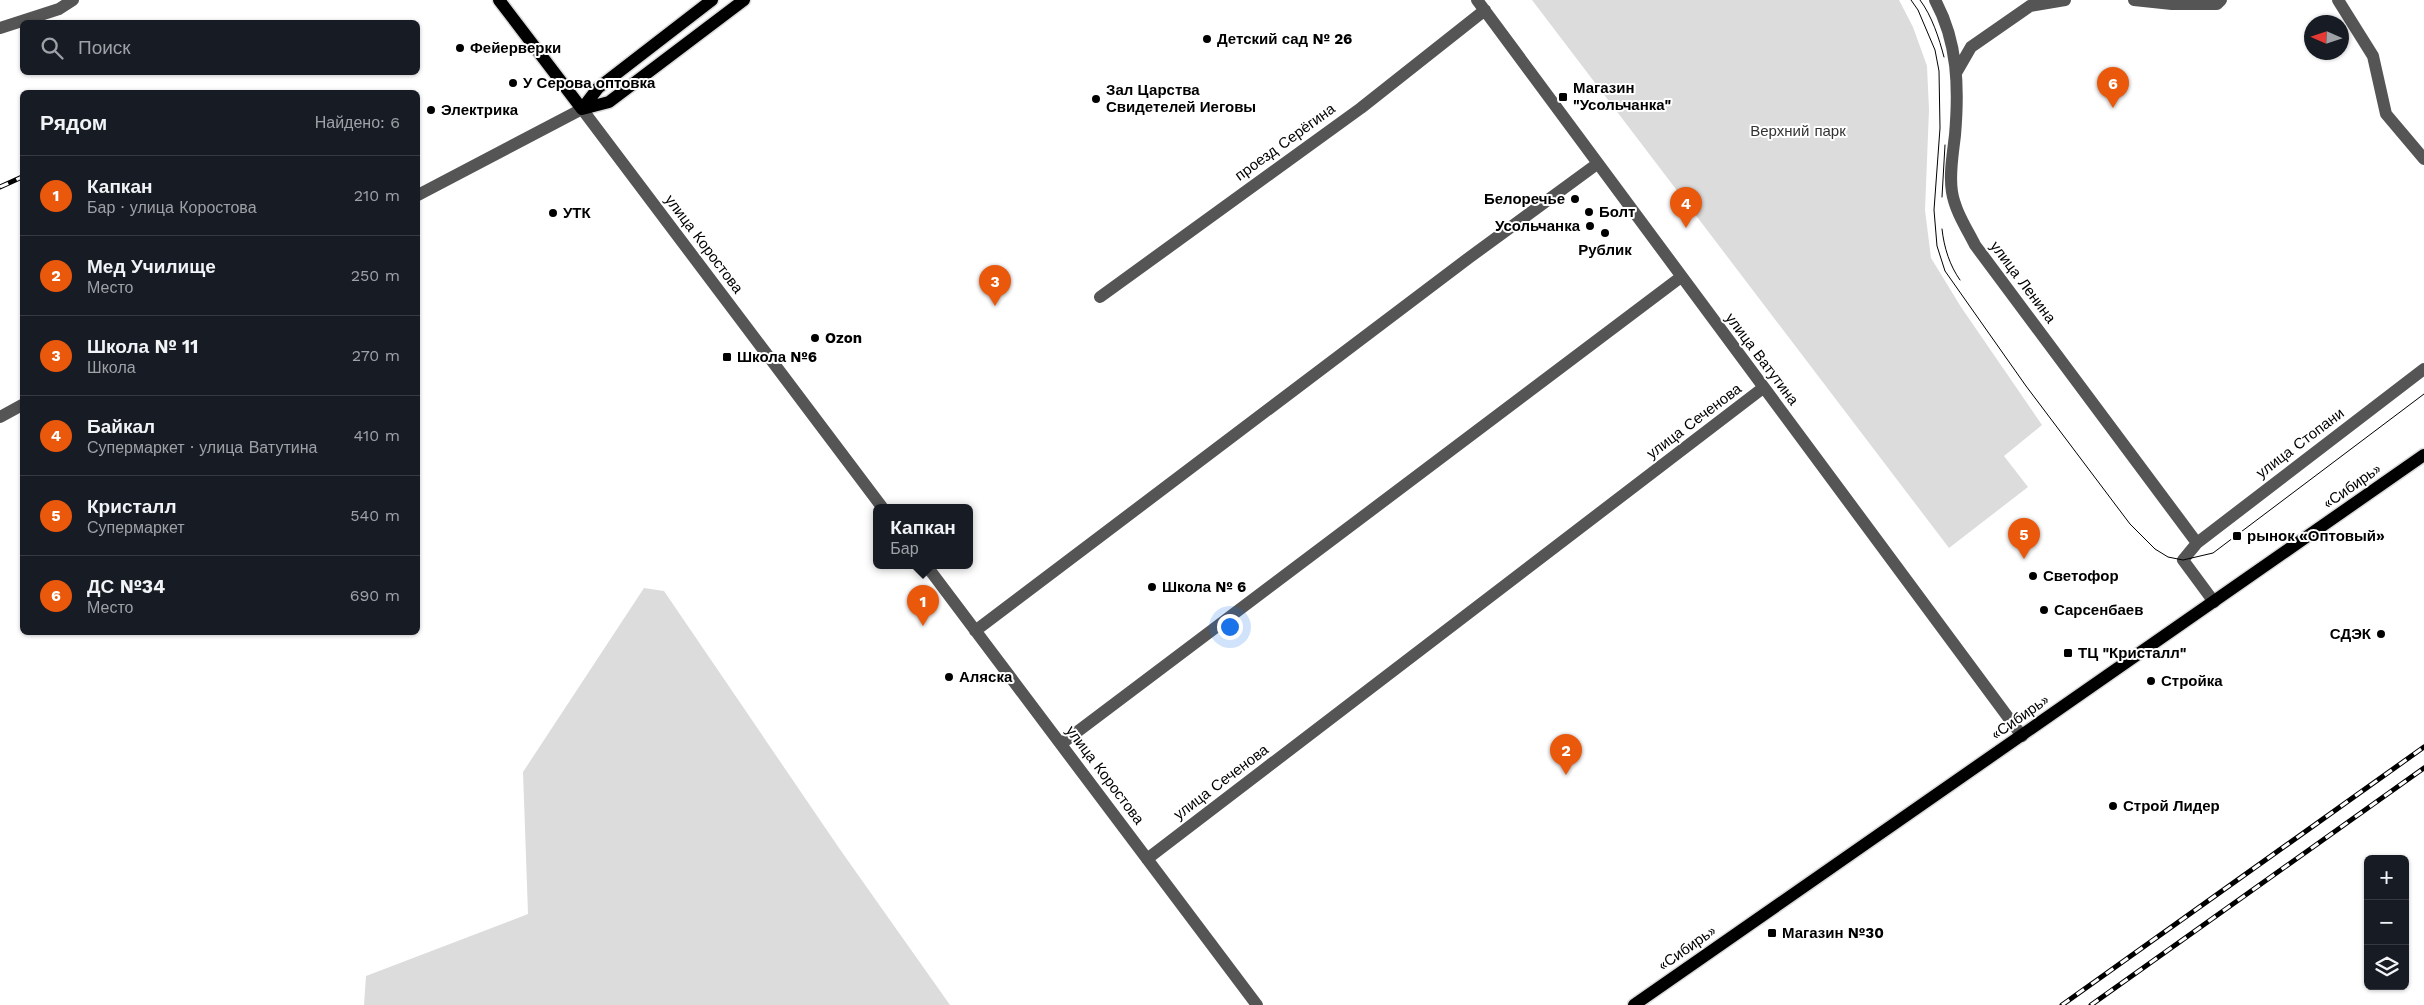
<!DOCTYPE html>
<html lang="ru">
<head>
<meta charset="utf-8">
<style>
	:root { --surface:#171b24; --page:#242831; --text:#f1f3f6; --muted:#9ea1a6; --line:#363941; --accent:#ea580c }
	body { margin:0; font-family:"Work Sans",sans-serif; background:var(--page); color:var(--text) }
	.controls { position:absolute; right:15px; bottom:15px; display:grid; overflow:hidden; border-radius:8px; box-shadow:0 1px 4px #0004 }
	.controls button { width:45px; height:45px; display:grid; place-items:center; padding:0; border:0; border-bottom:1px solid var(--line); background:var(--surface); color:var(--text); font:25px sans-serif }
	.compass { position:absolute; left:2304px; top:15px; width:45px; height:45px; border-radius:50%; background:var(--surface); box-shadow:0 1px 4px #0004; rotate:273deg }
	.you { position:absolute; left:1229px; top:626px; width:18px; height:18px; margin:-12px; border:4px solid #fff; border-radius:50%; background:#1a73e8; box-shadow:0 0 0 8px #1a73e833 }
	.badge { display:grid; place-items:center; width:32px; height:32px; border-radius:50%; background:var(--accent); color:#fff; font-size:16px; font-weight:700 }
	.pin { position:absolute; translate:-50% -41px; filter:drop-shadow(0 1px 2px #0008) }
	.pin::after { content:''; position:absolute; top:26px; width:18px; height:15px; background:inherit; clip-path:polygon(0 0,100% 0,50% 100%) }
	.popup { position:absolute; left:873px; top:504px; width:100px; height:65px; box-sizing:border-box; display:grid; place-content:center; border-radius:8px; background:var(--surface); filter:drop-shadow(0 1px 4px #0005); font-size:16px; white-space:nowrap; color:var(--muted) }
	.popup b { font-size:19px; color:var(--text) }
	.popup::after { content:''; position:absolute; left:50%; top:100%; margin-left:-10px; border:10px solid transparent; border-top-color:var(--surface) }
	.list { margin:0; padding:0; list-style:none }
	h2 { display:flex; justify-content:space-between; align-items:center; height:65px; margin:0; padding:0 20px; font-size:21px }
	h2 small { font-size:16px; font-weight:400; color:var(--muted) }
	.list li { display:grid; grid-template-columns:32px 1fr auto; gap:15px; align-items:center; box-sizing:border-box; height:80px; padding:0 20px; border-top:1px solid var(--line) }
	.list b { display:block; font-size:19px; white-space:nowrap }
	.list p { margin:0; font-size:16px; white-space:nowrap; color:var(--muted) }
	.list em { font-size:16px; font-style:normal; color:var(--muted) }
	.icon { flex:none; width:28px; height:28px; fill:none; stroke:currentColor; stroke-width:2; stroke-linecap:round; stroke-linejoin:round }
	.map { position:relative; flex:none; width:2424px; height:1005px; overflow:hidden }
	.search { position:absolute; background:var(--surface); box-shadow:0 1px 4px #0004; left:20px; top:20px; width:400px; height:55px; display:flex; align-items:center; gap:12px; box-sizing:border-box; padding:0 18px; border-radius:8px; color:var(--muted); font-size:19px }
	.panel { position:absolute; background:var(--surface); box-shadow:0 1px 4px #0004; left:20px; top:90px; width:400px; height:545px; border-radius:8px }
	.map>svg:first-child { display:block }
</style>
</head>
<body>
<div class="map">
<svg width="2424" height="1005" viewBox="0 0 2424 1005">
	<rect width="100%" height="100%" fill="#fff"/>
	<path fill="#dcdcdc" d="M1532,0h367l14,27 14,39 2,44 -4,100 6,48 30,49 81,118 -38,31 24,31 -79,61z
		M644,588l20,3 175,257 111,157h-586l2,-29 162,-62 -5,-142z"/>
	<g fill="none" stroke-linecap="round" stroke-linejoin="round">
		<g stroke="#dbdbdb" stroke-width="15">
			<path id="major" d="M499,0l83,109
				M582,109l27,-7 135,-102
				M582,109l16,-21 114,-88
				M1634,1005l790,-550"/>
		</g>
		<path stroke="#555" stroke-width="12" d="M1477,0l545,736
			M1935,0c23,42 24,88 20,135 -2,18 -6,39 -3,57 3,19 15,37 23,53l222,298
			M2134,0l38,4h45l4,-4
			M2338,0l35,56 13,58 38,45
			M0,28l59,-19 14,-9
			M1956,73l15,-26 59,-41 35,-6
			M418,195l164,-86 300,398
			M1100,297l261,-189 124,-98
			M0,417l22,-12
			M926,565l331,440
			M2214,602l-31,-42 14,-17 227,-174
			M975,631l495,-374 127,-93
			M1061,744l620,-467
			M1147,859l616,-471"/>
		<use href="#major" stroke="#000" stroke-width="12"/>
		<path stroke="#000" stroke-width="1" d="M1911,0l7,10 17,40 4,21 1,57 -6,82 3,36 8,25 81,115 104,138 25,25 13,8 15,3 30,-7 211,-159
			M1920,0c12,16 19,38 24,57
			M1942,197l3,-52
			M1942,229c2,19 8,37 18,51"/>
		<g stroke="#000" stroke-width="5">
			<path id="rail" d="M0,187l22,-10
				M2062,1005l362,-258
				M2091,1005l333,-237"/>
		</g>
		<use href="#rail" stroke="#fff" stroke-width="3" stroke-dasharray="9" stroke-linecap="butt"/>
	</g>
	<g fill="#000" stroke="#fff" stroke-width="2">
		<circle cx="1207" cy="39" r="5"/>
		<circle cx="460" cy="48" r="5"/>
		<circle cx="513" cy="83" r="5"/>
		<rect x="1558" y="92" width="10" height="10" rx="2.5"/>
		<circle cx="1096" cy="99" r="5"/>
		<circle cx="431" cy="110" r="5"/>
		<circle cx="1575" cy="199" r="5"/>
		<circle cx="1589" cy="212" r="5"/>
		<circle cx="553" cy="213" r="5"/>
		<circle cx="1590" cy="226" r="5"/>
		<circle cx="1605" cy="233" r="5"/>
		<circle cx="815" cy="338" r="5"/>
		<rect x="722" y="352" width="10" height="10" rx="2.5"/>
		<rect x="2232" y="531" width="10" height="10" rx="2.5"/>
		<circle cx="2033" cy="576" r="5"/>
		<circle cx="1152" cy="587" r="5"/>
		<circle cx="2044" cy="610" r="5"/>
		<circle cx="2381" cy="634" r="5"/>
		<rect x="2063" y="648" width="10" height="10" rx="2.5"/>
		<circle cx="949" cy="677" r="5"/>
		<circle cx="2151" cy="681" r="5"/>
		<circle cx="2113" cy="806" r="5"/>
		<rect x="1767" y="928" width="10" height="10" rx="2.5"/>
	</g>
	<g text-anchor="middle" stroke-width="4" stroke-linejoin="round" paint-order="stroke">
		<g font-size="15" font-weight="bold" fill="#000" stroke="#fff" text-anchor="start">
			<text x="1217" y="44">Детский сад № 26</text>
			<text x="470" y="53">Фейерверки</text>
			<text x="523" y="88">У Серова оптовка</text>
			<text x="1573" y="93">Магазин<tspan x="1573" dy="17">"Усольчанка"</tspan></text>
			<text x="1106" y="95">Зал Царства<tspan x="1106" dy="17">Свидетелей Иеговы</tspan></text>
			<text x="441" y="115">Электрика</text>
			<text x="1565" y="204" text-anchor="end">Белоречье</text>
			<text x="1599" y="217">Болт</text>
			<text x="563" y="218">УТК</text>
			<text x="1580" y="231" text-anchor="end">Усольчанка</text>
			<text x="1605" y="255" text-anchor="middle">Рублик</text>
			<text x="825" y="343">Ozon</text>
			<text x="737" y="362">Школа №6</text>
			<text x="2247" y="541">рынок «Оптовый»</text>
			<text x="2043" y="581">Светофор</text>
			<text x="1162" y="592">Школа № 6</text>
			<text x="2054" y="615">Сарсенбаев</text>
			<text x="2371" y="639" text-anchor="end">СДЭК</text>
			<text x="2078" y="658">ТЦ "Кристалл"</text>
			<text x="959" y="682">Аляска</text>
			<text x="2161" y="686">Стройка</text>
			<text x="2123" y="811">Строй Лидер</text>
			<text x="1782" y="938">Магазин №30</text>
		</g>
		<g font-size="15" fill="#333" stroke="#fff">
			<text x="1798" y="136">Верхний парк</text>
		</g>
		<g font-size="15" fill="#000" stroke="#fff">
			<text transform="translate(1285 142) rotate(-36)" y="5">проезд Серёгина</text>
			<text transform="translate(704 244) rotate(53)" y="5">улица Коростова</text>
			<text transform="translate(2023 282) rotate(53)" y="5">улица Ленина</text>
			<text transform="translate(1762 359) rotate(53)" y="5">улица Ватутина</text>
			<text transform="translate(1694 421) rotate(-37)" y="5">улица Сеченова</text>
			<text transform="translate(2300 443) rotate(-37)" y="5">улица Стопани</text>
			<text transform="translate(2352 486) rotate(-35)" y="5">«Сибирь»</text>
			<text transform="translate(2020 717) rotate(-35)" y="5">«Сибирь»</text>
			<text transform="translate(1105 775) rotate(53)" y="5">улица Коростова</text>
			<text transform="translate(1221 782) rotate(-37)" y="5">улица Сеченова</text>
			<text transform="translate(1687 948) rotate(-35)" y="5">«Сибирь»</text>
		</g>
	</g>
</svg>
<div class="controls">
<button>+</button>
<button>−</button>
<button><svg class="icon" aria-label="layers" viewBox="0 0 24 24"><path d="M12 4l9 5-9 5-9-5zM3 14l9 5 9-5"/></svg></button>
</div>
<svg class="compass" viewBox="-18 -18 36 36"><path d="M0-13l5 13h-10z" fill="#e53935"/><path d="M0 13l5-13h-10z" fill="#9ea1a6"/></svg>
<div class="you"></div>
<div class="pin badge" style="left:923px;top:626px">1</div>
<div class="popup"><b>Капкан</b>Бар</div>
<div class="pin badge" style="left:1566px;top:775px">2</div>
<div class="pin badge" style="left:995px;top:306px">3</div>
<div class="pin badge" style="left:1686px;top:228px">4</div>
<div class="pin badge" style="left:2024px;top:559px">5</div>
<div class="pin badge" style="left:2113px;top:108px">6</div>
<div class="search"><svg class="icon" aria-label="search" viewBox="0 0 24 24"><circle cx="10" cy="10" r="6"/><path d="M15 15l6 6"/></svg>Поиск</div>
<section class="panel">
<h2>Рядом<small>Найдено: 6</small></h2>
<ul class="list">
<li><span class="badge">1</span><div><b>Капкан</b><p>Бар · улица Коростова</p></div><em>210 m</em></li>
<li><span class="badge">2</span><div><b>Мед Училище</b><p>Место</p></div><em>250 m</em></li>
<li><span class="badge">3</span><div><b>Школа № 11</b><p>Школа</p></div><em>270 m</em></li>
<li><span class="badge">4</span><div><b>Байкал</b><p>Супермаркет · улица Ватутина</p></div><em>410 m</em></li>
<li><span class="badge">5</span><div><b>Кристалл</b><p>Супермаркет</p></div><em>540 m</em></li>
<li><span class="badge">6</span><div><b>ДС №34</b><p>Место</p></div><em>690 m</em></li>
</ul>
</section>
</div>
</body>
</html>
